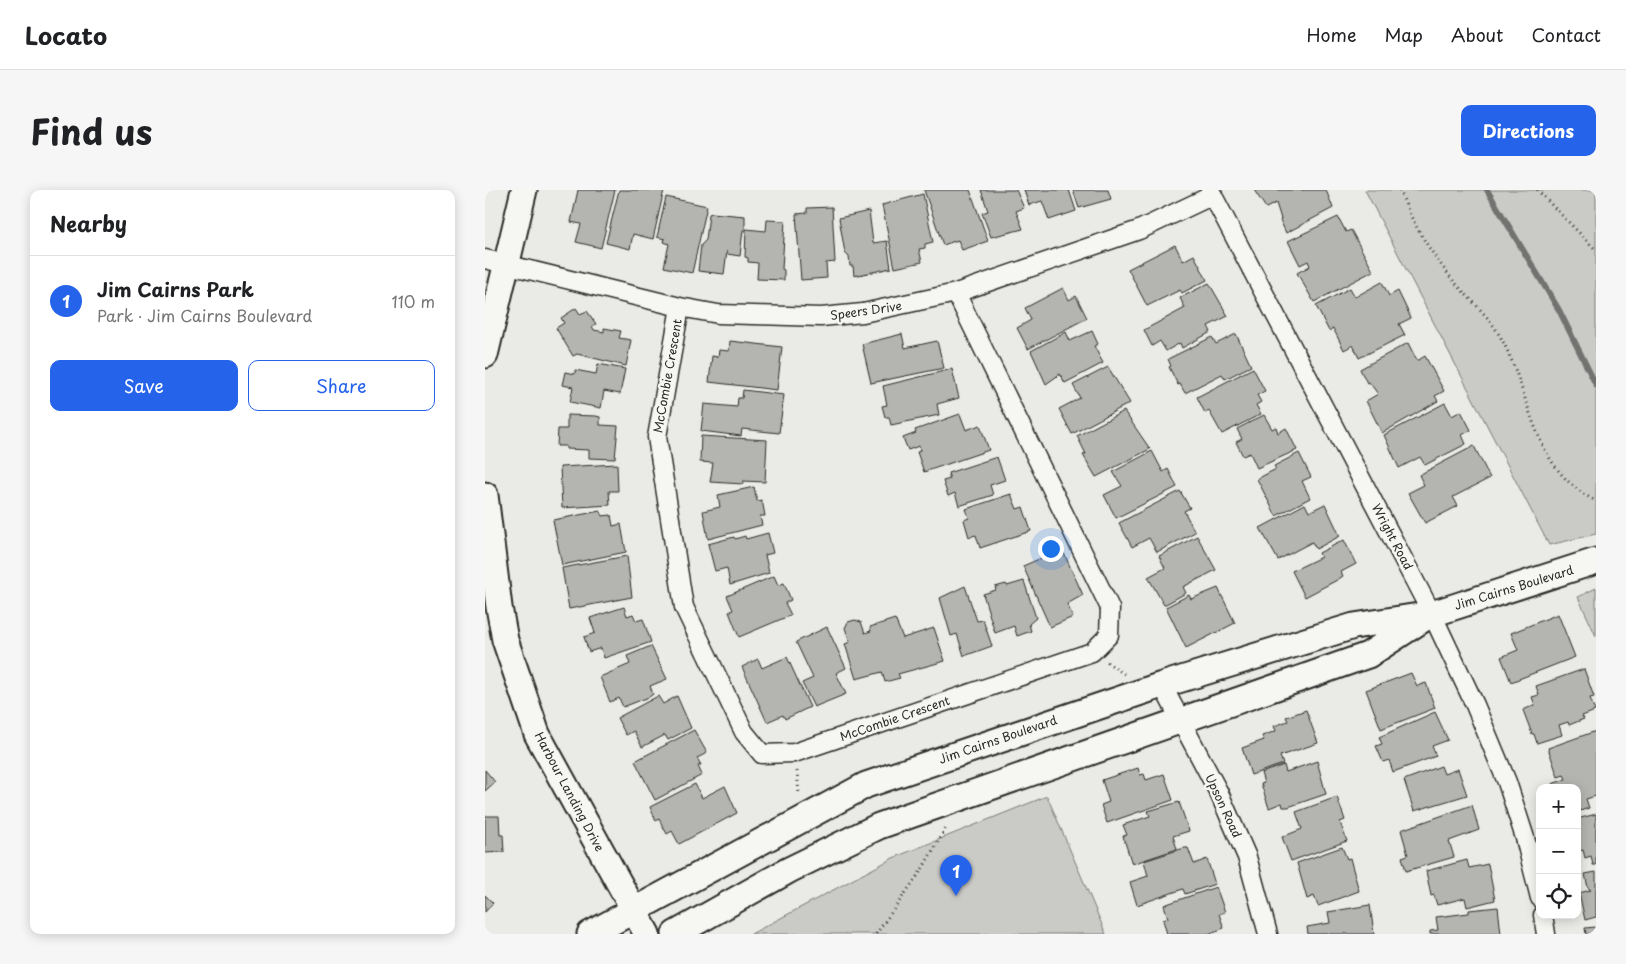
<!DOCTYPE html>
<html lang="en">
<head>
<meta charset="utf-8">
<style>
	:root { --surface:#fff; --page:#f6f6f6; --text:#202124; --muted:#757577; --line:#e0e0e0; --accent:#2563eb }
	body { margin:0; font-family:"Playpen Sans",sans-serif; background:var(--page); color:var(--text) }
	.controls { position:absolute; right:15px; bottom:15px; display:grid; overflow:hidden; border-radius:10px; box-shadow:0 2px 12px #0003 }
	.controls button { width:45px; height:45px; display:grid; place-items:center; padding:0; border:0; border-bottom:1px solid var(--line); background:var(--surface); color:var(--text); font:25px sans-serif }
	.you { position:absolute; left:565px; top:358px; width:18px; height:18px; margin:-12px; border:4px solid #fff; border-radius:50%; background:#1a73e8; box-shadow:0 0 0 8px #1a73e833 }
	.badge { display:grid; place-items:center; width:32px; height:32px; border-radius:50%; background:var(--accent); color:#fff; font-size:16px; font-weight:700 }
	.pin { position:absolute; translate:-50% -41px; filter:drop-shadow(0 1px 2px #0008) }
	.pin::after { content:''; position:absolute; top:26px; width:18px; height:15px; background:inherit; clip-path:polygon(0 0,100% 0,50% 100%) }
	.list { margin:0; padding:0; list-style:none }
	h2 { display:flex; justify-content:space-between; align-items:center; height:65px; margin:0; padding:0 20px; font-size:21px }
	h2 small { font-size:16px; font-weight:400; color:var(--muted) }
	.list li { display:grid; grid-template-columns:32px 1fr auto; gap:15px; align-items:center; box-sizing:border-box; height:90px; padding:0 20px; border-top:1px solid var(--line) }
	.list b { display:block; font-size:19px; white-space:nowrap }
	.list p { margin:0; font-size:16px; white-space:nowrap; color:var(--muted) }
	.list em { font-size:16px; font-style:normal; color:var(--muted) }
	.actions { display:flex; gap:10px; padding:15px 20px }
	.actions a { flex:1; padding:11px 0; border:1px solid var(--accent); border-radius:10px; text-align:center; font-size:18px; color:var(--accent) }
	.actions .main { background:var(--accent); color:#fff }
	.icon { flex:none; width:28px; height:28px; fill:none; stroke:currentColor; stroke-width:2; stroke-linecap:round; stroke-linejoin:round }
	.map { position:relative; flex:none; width:1111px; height:744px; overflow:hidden; border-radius:10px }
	header { display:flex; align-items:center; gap:30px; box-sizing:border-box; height:70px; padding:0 25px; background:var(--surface); border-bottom:1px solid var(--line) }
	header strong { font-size:24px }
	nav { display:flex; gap:28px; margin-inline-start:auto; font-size:18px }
	.intro { display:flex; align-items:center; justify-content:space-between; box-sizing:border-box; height:120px; padding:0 30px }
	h1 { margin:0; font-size:35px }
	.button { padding:12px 22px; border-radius:10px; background:var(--accent); color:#fff; font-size:18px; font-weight:700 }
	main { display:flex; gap:30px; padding:0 30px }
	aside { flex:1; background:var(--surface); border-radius:10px; box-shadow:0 2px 12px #0003 }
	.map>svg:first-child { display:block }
</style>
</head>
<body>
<header>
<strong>Locato</strong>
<nav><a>Home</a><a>Map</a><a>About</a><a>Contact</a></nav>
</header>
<div class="intro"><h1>Find us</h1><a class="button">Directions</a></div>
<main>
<aside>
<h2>Nearby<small></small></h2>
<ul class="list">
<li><span class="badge">1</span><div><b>Jim Cairns Park</b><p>Park · Jim Cairns Boulevard</p></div><em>110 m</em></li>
</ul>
<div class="actions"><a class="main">Save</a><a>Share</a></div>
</aside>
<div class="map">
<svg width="1111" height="744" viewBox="0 0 1111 744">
	<rect width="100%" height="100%" fill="#eaeae6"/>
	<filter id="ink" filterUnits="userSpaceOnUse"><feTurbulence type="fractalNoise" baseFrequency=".02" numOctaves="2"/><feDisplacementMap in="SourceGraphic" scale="10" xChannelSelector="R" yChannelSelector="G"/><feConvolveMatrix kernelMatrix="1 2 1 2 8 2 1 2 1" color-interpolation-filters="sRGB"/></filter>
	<g filter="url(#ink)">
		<path fill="#cacac7" stroke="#7a7a79" d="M880,0h231v344l-47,11z
			M1111,398v48l-18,-39z
			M562,606l59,138h-355l142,-76z"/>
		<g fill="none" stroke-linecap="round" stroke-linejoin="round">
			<path stroke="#727270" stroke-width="6" d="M1002,0l72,120 37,75"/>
		</g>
		<path fill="#b4b4b1" stroke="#2b2b2b" d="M93,0h37l-14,58 -25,-6 5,-18 -10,-2z
			M134,0h45l-11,49 -20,-5 -3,15 -24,-6z
			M439,0h46l18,51 -26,9 -4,-10 -15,5z
			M496,0h35l8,18 -8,3 7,18 -32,8 -9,-24 6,-2z
			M539,0h45l7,21 -27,9 -7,-19 -13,4z
			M588,0h35l3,9 -32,9z
			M769,0h72l7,18 -47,25 -6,-13 1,-1 -5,-16 -10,5z
			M438,4l10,48 -8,2v4l-6,1 3,13 -27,6 -13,-63z
			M181,7l41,9 -15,67 -28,-6 5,-23 -5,-2 1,-3 -8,-2z
			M347,17l3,55 -9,1 1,15 -26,2 -5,-66 11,-1v-5z
			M384,21l4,32 14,-2 4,27 -37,8 -1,-10h-3l-1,-9 -4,-4 -6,-35z
			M227,23l33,3v14h-2l-3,26 -13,-2v-3l-3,23 -26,-3 3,-26 5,-5 3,-26z
			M853,27l8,15 5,-2 22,41 -59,31 -17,-29 13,-7 -2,-5 -8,4 -12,-24z
			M282,30l18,1 -3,48 2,1v10l-27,-1 1,-16 -10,-1v-4l-3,-1 1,-28 20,2z
			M690,55l8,16 11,-6 13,25 -25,13 -2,-3 -33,16 -19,-37z
			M897,92l7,14 9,-5 13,27 -12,6 6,11 -46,23 -6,-13 -9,5 -11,-22 -4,3 -13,-25 34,-18 5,9z
			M724,93l19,33 -20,10 3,6 -29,16 -2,-5 -14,8 -6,-10 -8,5 -8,-16 41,-22 -5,-10z
			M578,98l6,12 7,-4 11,22 -59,31 -11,-21 14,-8 -6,-12z
			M91,118l4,6 7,-3 9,13 -4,2 2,4 10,2v-4l17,3 -2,7 12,2 -5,26 -49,-12 -4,2 -17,-28 8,-5 -3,-5z
			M607,141l6,13 -4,2 9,17 -38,20 -5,-9 -14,10 -15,-33 35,-19 4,9z
			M417,144l3,14 32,-7 7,27 -73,15 -9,-39z
			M751,144l15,32 -26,13 -3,-5 -37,19 -5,-9 -2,1 -9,-18 2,-1 -3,-7 44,-22 4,7z
			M245,151l52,6 -5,43 -68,-8 3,-26 6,1 1,-7 10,1z
			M923,153l9,18 8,-5 19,35 -9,5 3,5 -56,32 -16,-32 12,-7 -9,-12 -2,1 -7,-14z
			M113,174l27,5 -5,25 -16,-3 -3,17 -31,-6 3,-15 -11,-2 3,-13 10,2v-4l21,4z
			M623,177l22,36 -58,31 -13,-25 21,-11 -7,-13z
			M768,178l12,23 -8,4 4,7 -5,3 5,9 -39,20 -13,-23 -4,2 -8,-16z
			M467,179l7,29 -22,6 2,11 -48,10 -2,-8h-4l-3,-11 5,-1 -4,-19z
			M258,200l41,5 -5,38 -37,-4 -1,7 -40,-5 3,-27 33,3 1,-9h4z
			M960,213l7,13 9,-5 10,19 -9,5 4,9 -41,21 -5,-8 -21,11 -15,-33z
			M639,221l26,38 -54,28 -13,-22 3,-1 -9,-18z
			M475,224l6,16 14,-5 9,25 -65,22 -7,-20 3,-1 -1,-5 -11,4 -5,-12 13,-5 -1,-3z
			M82,225l29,1 4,1v8l18,1 -3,33 -26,-1v-8l-23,-1v-3h-9l1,-17h9z
			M779,225l8,14 4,-2 2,6 8,-5 11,22 -40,18 -7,-15 -7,3 -7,-14 6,-3 -5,-10z
			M216,246l66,4 -2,42 -22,-1v3l-33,-2 3,-19 -13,-1z
			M989,256l16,32 -37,19 5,9 -33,17 -17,-30 16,-8 -5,-10z
			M667,261l11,21 5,-3 9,18 -61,31 -12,-23 18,-9 -9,-14z
			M814,263l12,24 -9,4 8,17 -34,18 -19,-37 19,-10 -2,-3z
			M512,267l8,23 -15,5 3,10 -34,11 -4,-13 -7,3 -5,-15 7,-2 -2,-6z
			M132,274l1,27h-9l1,14 -48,3 -2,-41z
			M269,297l3,14 4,-1 2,5 2,11h-5l2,9 -54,14 -5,-28 17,-4 -2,-12z
			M695,301l10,17 -6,3 11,21 -38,20 -8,-14 -17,9 -13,-24z
			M526,304l6,15 6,-2 8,24 -51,17 -4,-13 -7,2 -5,-17 5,-2 -3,-9z
			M820,314l4,8 16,-8 15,32 -24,13 -4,-7 -34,18 -18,-32z
			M115,321l2,5 9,-1 2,11 8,-2 5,28 -64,13 -9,-45z
			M283,343l5,20 -8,2 4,18 -39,12 -3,-17 -12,3 -7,-27 26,-7 1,2 10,-3 1,3z
			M712,346l19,34 -33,17 3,6 -22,12 -16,-28 17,-9 -6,-12z
			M859,350l12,24 -15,8 2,4 -6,4 -32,17 -13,-26 29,-14 -2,-4z
			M577,359l21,46 -16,9 6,13 -23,10 -27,-61z
			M142,366l5,41 -63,12 -7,-41z
			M289,386l4,9 6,-2 7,17 -6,3 6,12 -52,22 -10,-25 4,-2 -6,-14z
			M539,391l12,37 -7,6 2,7 -14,5 -3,-10 -19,7 -12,-39 13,-4 -1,-3 11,-3 1,2z
			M480,396l12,35 6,-1 9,26 -28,10 -7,-22 -6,2 -11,-38z
			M733,398l17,35 -49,25 -20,-41 23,-12 2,4z
			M139,417l3,9 6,-2 3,7 7,-2 8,23 -47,16 -3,-10 -12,4 -5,-15 11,-4 -5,-15z
			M1073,424l17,43 -64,25 -10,-25 17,-7 -7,-17z
			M410,429l8,19 31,-10 11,33 -47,13 2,4 -15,4 -3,-10 -26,7 -11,-35 5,-2 -5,-14 3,-6 7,-2 6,2 4,11 6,-2 -1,-4z
			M342,437l19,41 -10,5 10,21 -32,13 -12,-24 11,-5 -17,-36z
			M166,456l16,33 -17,7 3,8 -4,3 -26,10 -4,-9 -9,4 -10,-25 30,-13 -3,-8z
			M302,467l23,50 -25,12 -2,-4 -16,7 -25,-55 16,-8 4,9z
			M1099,479l10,28 -4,1 5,13 -13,5 2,3 -15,6 -1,-3 -9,3 3,10 -25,8 -3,-9h-2l-9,-24 12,-5 -3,-8 7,-2 -3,-9z
			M926,483l6,13 9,-3 9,25 -54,21 -15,-39z
			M173,506l5,8 14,-8 14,32 -23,12 -3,-5 -23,12 -8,-16 -8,4 -9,-17z
			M821,520l12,33 -38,13 3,8 -32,11 -9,-27 22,-8 -2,-4 14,-5 -2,-5 14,-5 -2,-4z
			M950,522l13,28 -16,6 4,10 -43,16 -4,-12 -6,2 -7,-16 6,-2 -3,-7z
			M209,540l13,23 -10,5 4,7 -3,1 4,9 -47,25 -20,-39z
			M1111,541v65l-10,3 3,9 -12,4v-24h-24l-1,-4 14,-5 -2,-4 -6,2 -10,-29z
			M832,571l9,33 -38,13h-5l-1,-4 -13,5 -8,-24 3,-1 -3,-10 23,-8 2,7z
			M956,576l3,8 14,-5 9,26 -53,16 -10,-31z
			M653,578l2,7 4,-1 2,6 18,-6 9,26 -66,23 -6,-18 8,-3 -7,-22z
			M0,580l10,12 -10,9z
			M210,594l7,14 23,-12 12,27 -58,31 -7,-13 -5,3 -8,-15 -3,2 -6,-14z
			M852,607l8,23 -5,2 7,19 -56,20 -9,-24 20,-8 -6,-17z
			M694,612l10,29 -16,5 4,13 -45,15 -9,-28 4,-1 -4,-10 27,-9 -2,-5z
			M987,615l7,25 -30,11 5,16 -48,14 -4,-14 6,-2 -7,-25z
			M1111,624v51h-3l-2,-9 -6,2 -2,-8 -6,2v-33z
			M0,626h14l1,19h3l1,17 -19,1z
			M857,657l5,12 3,-1 1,4 8,29 -41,15 -4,-10 -7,3 -10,-36z
			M699,658h4l6,16 13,-5 8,25 -30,10 -2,-5 -46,16 -7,-23 18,-6 -4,-15z
			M982,670l2,8 19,-4 7,36 -28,7 -2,-9 -28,7 -3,-10 -3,1 -5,-25z
			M1111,682v45l-11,3 -6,-27 12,-3 -3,-2 -3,-14z
			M731,697l9,25 -6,2 5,14 -16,6h-41l-4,-14 5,-2 -4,-13z
			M0,705l8,8 -8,9z
			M885,715l4,29h-66l-1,-7 23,-4 -2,-11z
			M1013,717l3,27h-71v-3l8,-1 -2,-13 33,-4v-3z
			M1111,737v7h-10l-1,-6z"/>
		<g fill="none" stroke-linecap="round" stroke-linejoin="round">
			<g stroke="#2b2b2b" stroke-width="21">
				<path id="street" d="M725,0l222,424 43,91 32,77 18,56 15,60
					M0,69l195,48 38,7 103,3 42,-4 93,-20 183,-63 74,-35
					M195,117l-23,130 27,170 60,125 18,22 32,-1 298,-101 17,-17 1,-27 -154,-315
					M677,495l57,108 28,64 21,77
					M1058,725l3,19"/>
			</g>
			<g stroke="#2b2b2b" stroke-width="29">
				<path id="secondary" d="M0,165l39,-165
					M0,305l14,112 6,33 32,94 110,200
					M105,744l276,-149 296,-100 192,-59 78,-12 164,-53
					M190,744l114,-64 90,-44 489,-171 55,-36"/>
			</g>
			<path stroke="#2b2b2b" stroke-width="3" stroke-dasharray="1 4" stroke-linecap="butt" d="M915,0c11,32 31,63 52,89 13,16 31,31 43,49 38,58 31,138 101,173
				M1052,0l59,60
				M622,472l17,12
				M312,581l2,23
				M391,744l45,-63 26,-45"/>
			<use href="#street" stroke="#f6f6f2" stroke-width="18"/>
			<use href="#secondary" stroke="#f6f6f2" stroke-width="25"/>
		</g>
	</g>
	<g text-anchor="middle" stroke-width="5" stroke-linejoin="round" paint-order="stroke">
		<g font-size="12" fill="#2b2b2b" stroke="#f6f6f2">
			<text transform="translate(381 121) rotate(-8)" y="4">Speers Drive</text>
			<text transform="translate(183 186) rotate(-80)" y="4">McCombie Crescent</text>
			<text transform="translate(907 347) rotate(62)" y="4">Wright Road</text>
			<text transform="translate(1029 398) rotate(-17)" y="4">Jim Cairns Boulevard</text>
			<text transform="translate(410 529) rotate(-19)" y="4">McCombie Crescent</text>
			<text transform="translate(513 550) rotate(-19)" y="4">Jim Cairns Boulevard</text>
			<text transform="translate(84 602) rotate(62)" y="4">Harbour Landing Drive</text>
			<text transform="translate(738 616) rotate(65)" y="4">Upson Road</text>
		</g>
	</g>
</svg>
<div class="controls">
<button>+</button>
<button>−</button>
<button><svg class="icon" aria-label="locate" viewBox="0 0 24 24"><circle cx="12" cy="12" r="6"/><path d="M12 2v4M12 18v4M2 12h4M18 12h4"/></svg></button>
</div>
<div class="you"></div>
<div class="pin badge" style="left:471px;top:706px">1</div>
</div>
</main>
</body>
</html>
